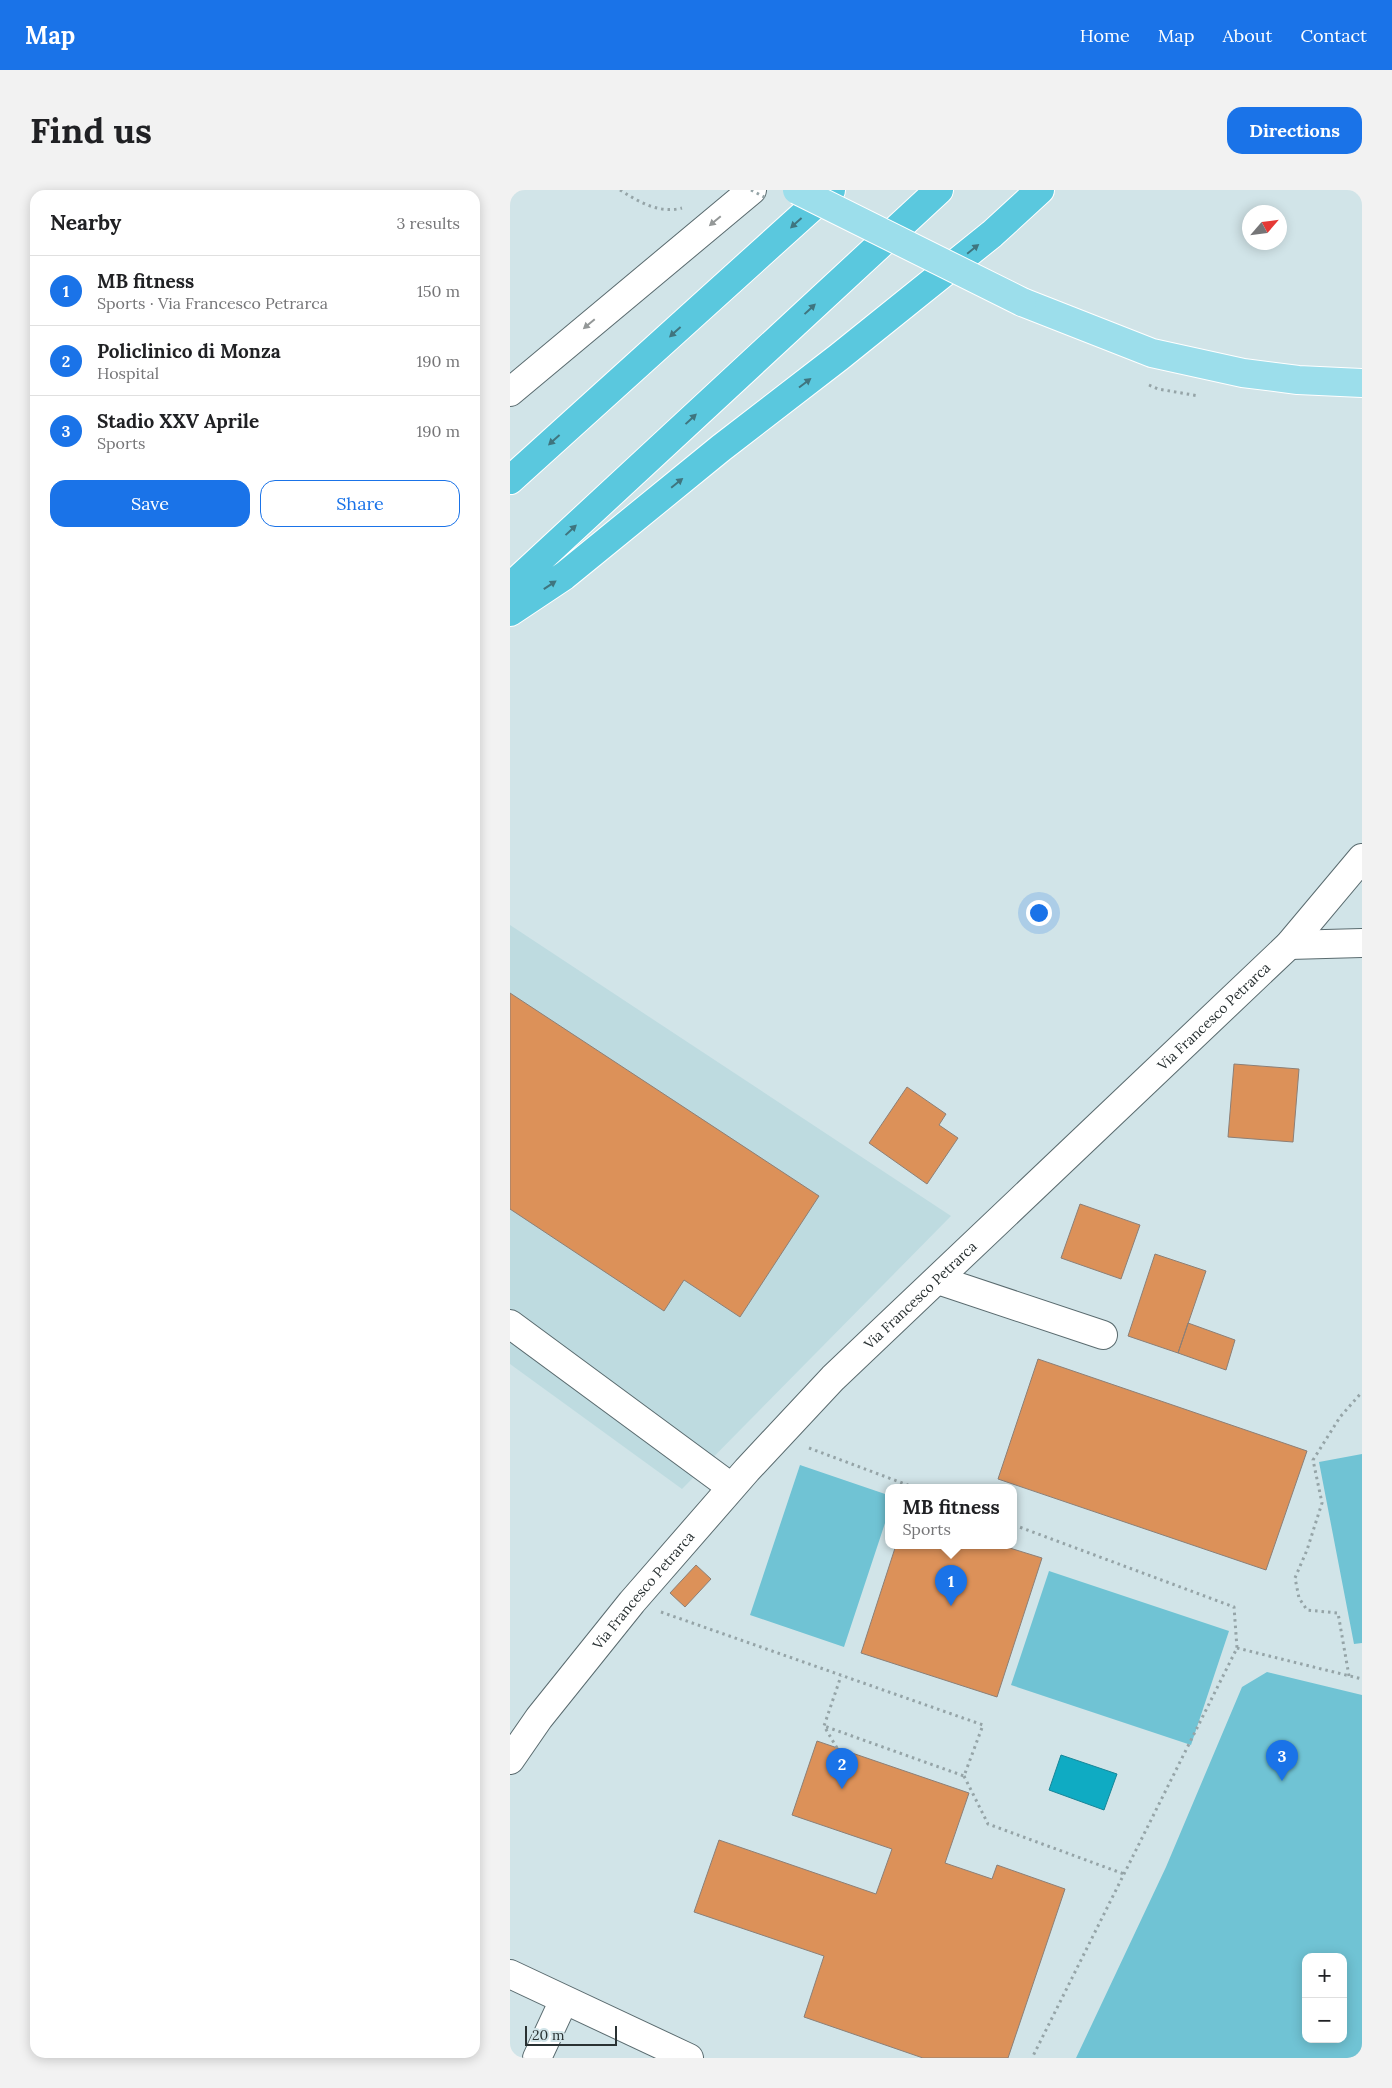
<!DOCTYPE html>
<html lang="en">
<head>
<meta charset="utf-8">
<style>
	:root { --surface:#fff; --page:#f2f2f2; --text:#202124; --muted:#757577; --line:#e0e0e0; --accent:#1a73e8 }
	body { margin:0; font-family:Lora,serif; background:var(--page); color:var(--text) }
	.controls { position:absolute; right:15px; bottom:15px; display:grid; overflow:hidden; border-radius:10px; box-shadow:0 2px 12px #0003 }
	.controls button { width:45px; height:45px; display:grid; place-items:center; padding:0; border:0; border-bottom:1px solid var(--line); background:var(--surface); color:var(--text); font:25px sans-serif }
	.compass { position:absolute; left:732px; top:15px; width:45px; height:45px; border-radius:50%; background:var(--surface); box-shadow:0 2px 12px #0003; rotate:62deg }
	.scale { position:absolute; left:15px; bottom:12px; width:92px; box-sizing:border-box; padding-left:5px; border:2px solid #293132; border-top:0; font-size:14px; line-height:18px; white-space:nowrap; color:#293132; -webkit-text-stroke:4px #d1e4e8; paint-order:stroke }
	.you { position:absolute; left:528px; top:722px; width:18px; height:18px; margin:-12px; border:4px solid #fff; border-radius:50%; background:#1a73e8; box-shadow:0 0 0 8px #1a73e833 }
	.badge { display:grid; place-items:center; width:32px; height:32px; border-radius:50%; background:var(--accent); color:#fff; font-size:16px; font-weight:700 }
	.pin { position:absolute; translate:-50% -41px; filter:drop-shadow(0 1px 2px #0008) }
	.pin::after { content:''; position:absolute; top:26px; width:18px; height:15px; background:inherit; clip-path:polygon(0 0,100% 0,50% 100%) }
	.popup { position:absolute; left:375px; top:1294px; width:132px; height:65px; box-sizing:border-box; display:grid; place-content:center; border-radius:10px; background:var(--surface); filter:drop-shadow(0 1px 4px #0005); font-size:16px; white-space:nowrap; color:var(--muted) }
	.popup b { font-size:19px; color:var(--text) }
	.popup::after { content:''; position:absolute; left:50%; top:100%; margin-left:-10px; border:10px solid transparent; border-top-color:var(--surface) }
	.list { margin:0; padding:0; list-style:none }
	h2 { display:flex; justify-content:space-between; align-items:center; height:65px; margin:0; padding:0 20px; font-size:21px }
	h2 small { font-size:16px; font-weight:400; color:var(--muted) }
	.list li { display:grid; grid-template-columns:32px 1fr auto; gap:15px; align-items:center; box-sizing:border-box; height:70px; padding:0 20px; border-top:1px solid var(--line) }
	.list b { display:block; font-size:19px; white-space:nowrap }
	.list p { margin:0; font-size:16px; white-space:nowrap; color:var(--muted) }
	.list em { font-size:16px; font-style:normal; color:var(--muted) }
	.actions { display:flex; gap:10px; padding:15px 20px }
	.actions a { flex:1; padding:11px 0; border:1px solid var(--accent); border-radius:15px; text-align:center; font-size:18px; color:var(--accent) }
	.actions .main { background:var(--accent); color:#fff }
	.map { position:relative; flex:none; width:852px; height:1868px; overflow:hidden; border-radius:15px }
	header { display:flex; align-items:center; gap:30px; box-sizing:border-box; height:70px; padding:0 25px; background:var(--accent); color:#fff }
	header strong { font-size:24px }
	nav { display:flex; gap:28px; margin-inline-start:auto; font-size:18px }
	.intro { display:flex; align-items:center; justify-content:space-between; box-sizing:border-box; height:120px; padding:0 30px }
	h1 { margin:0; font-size:35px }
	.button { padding:12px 22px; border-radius:15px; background:var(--accent); color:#fff; font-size:18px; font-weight:700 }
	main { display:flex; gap:30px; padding:0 30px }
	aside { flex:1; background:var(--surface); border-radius:15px; box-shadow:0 2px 12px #0003 }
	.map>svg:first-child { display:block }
</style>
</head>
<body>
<header>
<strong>Map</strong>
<nav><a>Home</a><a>Map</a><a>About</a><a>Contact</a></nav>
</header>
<div class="intro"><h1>Find us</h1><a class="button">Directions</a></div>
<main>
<aside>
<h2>Nearby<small>3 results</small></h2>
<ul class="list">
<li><span class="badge">1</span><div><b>MB fitness</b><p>Sports · Via Francesco Petrarca</p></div><em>150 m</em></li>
<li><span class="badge">2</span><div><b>Policlinico di Monza</b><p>Hospital</p></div><em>190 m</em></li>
<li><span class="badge">3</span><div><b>Stadio XXV Aprile</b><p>Sports</p></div><em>190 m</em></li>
</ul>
<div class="actions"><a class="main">Save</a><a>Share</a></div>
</aside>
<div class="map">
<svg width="852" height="1868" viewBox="0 0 852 1868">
	<rect width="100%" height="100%" fill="#d1e4e8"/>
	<path fill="#bedbe0" d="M0,735l441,291 -269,273 -172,-125z"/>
	<path fill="#70c3d4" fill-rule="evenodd" d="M852,1264v189l-8,1 -35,-182z
		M290,1275l88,30v19l-44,133 -94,-32z
		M539,1381l180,60 -38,114 -180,-60z
		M757,1482l95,23v363h-286l90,-191 76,-180zM796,1767h37v82h-37z"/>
	<path fill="#0fabc3" stroke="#178698" d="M551,1565l56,19 -13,36 -55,-20z"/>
	<path fill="#dc9159" stroke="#8c7f76" d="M0,803l309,203 -79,121 -56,-37 -20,31 -154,-102z
		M724,874l65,5 -6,73 -65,-5z
		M397,897l39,27 -7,11 19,13 -31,46 -58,-41z
		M570,1014l60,21 -19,54 -60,-21z
		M645,1064l51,17 -28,82 -50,-17z
		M678,1133l47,17 -9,30 -48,-17z
		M528,1169l269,92 -41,119 -268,-91z
		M386,1355h104l42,13 -45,139 -136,-44z
		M186,1375l15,14 -26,28 -15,-14z
		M307,1551l152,52 -24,70 47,16 5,-14 68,24 -57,169h-85l-119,-41 20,-61 -130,-44 25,-72 157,54 16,-45 -100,-34z"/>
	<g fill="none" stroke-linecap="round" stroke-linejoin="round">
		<g stroke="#5a6b6f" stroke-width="30">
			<g id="minor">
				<path d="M0,202l242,-202"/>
				<path d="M779,755l73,-2"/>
				<path d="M428,1090l165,55"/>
				<path d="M0,1134l221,163"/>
				<path id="s1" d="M0,1570l29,-42 93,-116 115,-132 86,-92 456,-433 73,-87"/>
				<path d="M0,1784l179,84"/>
				<path d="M27,1868l27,-58"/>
			</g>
		</g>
		<g stroke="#fff" stroke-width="30">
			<path id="major" d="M512,112l130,51 91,20 55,7 64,3"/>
		</g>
		<g stroke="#fff" stroke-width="30">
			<path id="highway" d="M0,290l321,-290
				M0,397l429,-397
				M0,422l54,-36 157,-128 118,-91 153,-123 48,-44"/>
		</g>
		<path stroke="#95a4a7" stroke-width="3" stroke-dasharray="2.5 4" stroke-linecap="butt" d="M110,0c19,12 39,24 62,18
			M639,195l9,4 41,7
			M299,1258l104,39
			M504,1335l220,82 3,41 -205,410
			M151,1422l322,113 -19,51 -140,-50
			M727,1458l125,31
			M839,1486l-11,-63 -31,-3 -8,-12 -4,-20 12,-28 15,-47 -9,-43 27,-43 22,-25
			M327,1558l-13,-22 17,-50
			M454,1586l24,48 136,50"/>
		<use href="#minor" stroke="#fff" stroke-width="28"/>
		<use href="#major" stroke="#9cdeeb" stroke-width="28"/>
		<use href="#highway" stroke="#5ac8de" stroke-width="28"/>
		<g stroke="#fff" stroke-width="30" stroke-linecap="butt">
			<path id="major-bridge" d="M287,0l225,112"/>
		</g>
		<path stroke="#95a4a7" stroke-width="3" stroke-dasharray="2.5 4" stroke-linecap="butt" d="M241,0l17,9"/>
		<use href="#major-bridge" stroke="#9cdeeb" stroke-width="28"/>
	</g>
	<defs><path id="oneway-solid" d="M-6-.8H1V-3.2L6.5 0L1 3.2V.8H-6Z" transform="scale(1.25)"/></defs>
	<g fill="#949898">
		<use href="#oneway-solid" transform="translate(205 31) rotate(140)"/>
		<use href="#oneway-solid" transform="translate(79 134) rotate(140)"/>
	</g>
	<g fill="#3f757f">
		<use href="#oneway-solid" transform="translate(286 33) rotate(138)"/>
		<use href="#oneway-solid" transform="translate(463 59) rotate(-39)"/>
		<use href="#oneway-solid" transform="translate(300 119) rotate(-43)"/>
		<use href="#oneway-solid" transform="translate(165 142) rotate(138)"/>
		<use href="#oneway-solid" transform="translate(295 193) rotate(-37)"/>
		<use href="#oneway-solid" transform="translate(181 229) rotate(-43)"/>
		<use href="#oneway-solid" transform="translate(44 250) rotate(138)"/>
		<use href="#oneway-solid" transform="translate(167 293) rotate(-39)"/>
		<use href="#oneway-solid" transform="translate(61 340) rotate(-43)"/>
		<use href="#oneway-solid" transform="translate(40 395) rotate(-34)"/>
	</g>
	<g text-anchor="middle" stroke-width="4" stroke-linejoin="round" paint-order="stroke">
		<g font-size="14" fill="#293132" stroke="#d1e4e8">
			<text dy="5" stroke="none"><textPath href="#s1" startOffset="1026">Via Francesco Petrarca</textPath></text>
			<text dy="5" stroke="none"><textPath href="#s1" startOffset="621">Via Francesco Petrarca</textPath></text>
			<text dy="5" stroke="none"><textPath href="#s1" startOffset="216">Via Francesco Petrarca</textPath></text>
		</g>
	</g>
</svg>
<div class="controls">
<button>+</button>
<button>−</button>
</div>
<svg class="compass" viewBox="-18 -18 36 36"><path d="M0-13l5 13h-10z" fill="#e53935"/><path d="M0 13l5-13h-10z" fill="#757577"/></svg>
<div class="scale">20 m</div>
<div class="you"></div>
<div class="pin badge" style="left:441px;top:1416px">1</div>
<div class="popup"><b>MB fitness</b>Sports</div>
<div class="pin badge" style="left:332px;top:1599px">2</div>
<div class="pin badge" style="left:772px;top:1591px">3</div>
</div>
</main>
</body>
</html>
